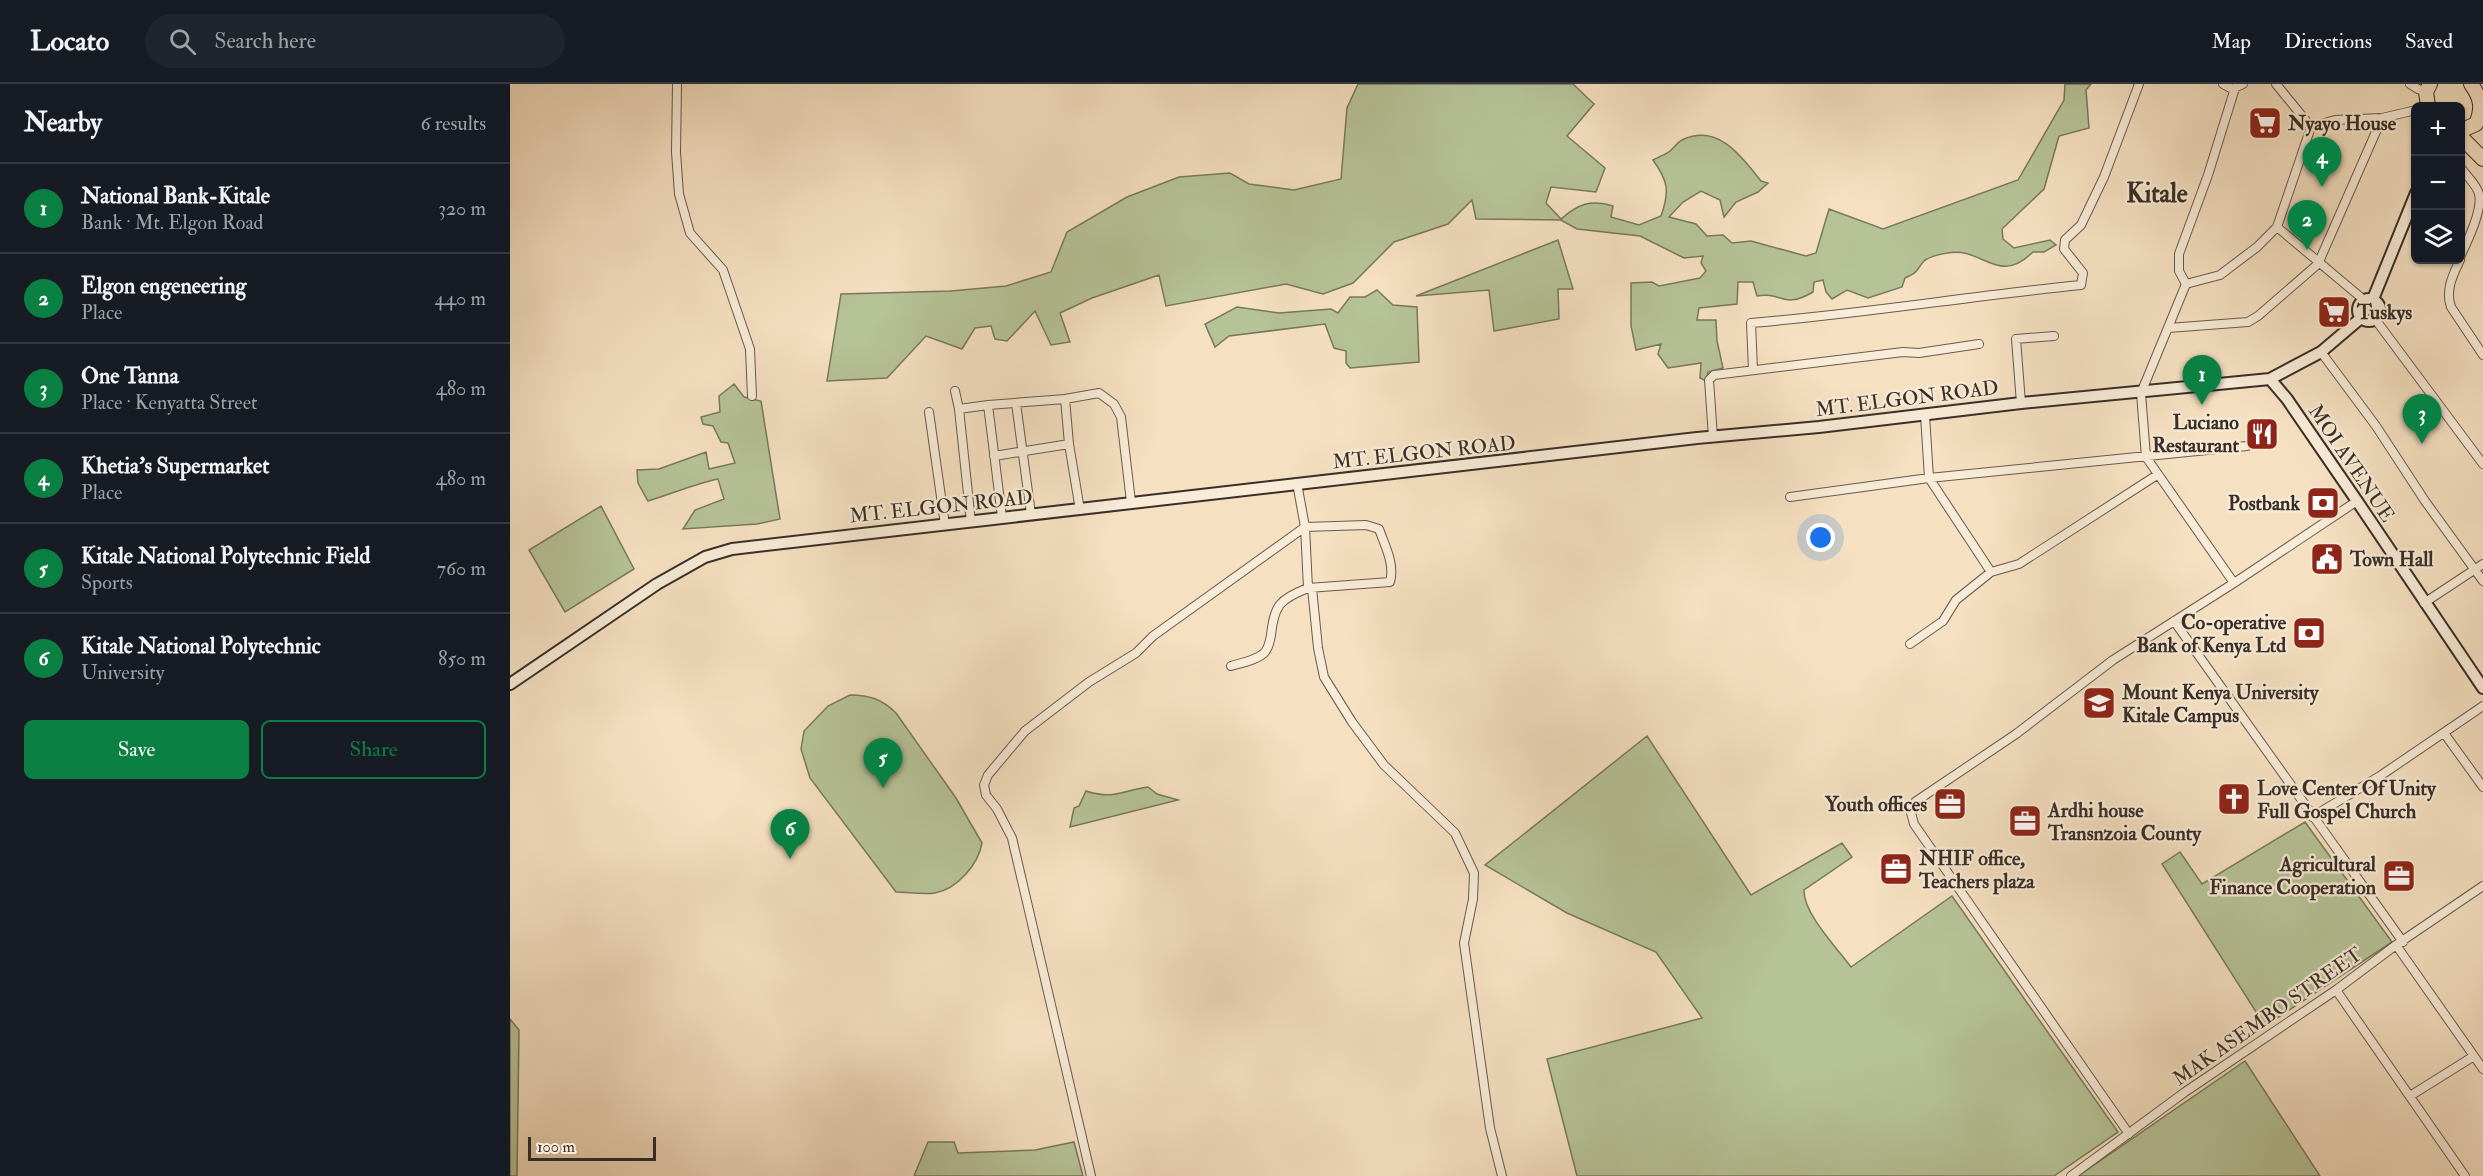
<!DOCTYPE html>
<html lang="en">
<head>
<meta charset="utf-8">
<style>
	:root { --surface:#171b24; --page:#20242c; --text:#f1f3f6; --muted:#9ea1a6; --line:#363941; --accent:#0b8043 }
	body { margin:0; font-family:"IM FELL Double Pica",serif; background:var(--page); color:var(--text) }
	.controls { position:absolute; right:18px; top:18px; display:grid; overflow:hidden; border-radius:9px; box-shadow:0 2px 4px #0004 }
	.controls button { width:54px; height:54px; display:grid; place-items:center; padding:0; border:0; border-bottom:2px solid var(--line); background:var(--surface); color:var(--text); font:30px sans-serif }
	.scale { position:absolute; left:18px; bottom:15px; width:128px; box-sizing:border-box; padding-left:6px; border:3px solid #392e27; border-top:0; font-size:16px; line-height:21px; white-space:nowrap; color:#392e27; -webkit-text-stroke:4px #f8ebd7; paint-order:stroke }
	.you { position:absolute; left:1311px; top:454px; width:21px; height:21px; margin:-15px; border:4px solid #fff; border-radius:50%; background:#1a73e8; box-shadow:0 0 0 9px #1a73e833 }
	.badge { display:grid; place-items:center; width:39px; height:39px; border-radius:50%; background:var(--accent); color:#fff; font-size:20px; font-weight:700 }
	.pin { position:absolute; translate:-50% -50px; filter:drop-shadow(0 2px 3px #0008) }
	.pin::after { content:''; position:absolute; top:32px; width:21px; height:18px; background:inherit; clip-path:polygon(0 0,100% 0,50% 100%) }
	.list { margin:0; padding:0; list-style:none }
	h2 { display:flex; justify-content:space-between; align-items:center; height:78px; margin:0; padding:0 24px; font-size:26px }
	h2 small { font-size:20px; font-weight:400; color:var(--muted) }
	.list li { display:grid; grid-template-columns:39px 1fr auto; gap:18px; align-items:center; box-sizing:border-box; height:90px; padding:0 24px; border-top:2px solid var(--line) }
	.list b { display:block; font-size:22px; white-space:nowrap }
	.list p { margin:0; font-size:20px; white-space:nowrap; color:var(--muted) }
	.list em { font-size:20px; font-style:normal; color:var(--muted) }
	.actions { display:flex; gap:12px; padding:18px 24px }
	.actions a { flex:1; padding:14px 0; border:2px solid var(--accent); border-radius:9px; text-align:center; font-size:21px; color:var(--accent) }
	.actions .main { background:var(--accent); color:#fff }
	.icon { flex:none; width:33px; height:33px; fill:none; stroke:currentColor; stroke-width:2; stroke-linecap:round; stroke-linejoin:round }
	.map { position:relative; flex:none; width:1973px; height:1092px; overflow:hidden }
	header { display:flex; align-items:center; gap:36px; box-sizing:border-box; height:84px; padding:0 30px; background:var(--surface); border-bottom:2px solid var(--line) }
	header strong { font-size:28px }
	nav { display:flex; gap:33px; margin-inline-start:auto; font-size:21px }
	.search { width:420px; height:54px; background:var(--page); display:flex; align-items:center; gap:15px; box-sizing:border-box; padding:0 21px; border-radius:33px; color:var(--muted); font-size:22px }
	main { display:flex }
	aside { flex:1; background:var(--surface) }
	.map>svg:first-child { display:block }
</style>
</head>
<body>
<header>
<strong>Locato</strong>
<div class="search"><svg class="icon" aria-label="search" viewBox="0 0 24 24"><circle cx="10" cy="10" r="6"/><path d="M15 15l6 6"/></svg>Search here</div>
<nav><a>Map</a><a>Directions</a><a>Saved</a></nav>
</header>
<main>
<aside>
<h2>Nearby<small>6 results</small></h2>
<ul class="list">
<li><span class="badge">1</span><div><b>National Bank-Kitale</b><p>Bank · Mt. Elgon Road</p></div><em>320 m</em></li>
<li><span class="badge">2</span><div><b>Elgon engeneering</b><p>Place</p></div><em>440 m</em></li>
<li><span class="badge">3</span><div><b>One Tanna</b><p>Place · Kenyatta Street</p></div><em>480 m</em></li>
<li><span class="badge">4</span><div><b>Khetia's Supermarket</b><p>Place</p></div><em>480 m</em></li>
<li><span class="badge">5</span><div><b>Kitale National Polytechnic Field</b><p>Sports</p></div><em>760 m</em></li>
<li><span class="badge">6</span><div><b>Kitale National Polytechnic</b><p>University</p></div><em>850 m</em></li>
</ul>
<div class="actions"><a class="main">Save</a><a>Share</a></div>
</aside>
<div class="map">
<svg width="1973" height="1092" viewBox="0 0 1973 1092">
	<rect width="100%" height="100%" fill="#f5e0c1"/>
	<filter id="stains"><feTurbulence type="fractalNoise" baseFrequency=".00333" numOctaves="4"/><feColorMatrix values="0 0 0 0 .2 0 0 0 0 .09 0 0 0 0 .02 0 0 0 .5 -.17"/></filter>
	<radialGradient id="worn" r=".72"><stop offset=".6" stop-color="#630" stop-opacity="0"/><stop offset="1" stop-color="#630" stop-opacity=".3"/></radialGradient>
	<path fill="#b6c397" stroke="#78785f" stroke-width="1.5" d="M848,0h215l21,20 -27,32 38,32 -9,24 -45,-5 -5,16 15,16c17,-15 30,-20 52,-13l-2,11 28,8 22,-9c9,-25 7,-35 -8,-56 5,-3 12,-5 17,-9 5,-4 8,-10 14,-12 35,-15 58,18 77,42l7,2 -10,9 -22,10 -12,15 -4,-17 -19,-9 -18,11 -14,15 27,7 11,12 16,-1 9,8 19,-2 55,15 10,-3 13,-44 54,20 135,-49 46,-80 1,-16h26l-5,6 3,38 -30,8 -15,53 -42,40 1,10 11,9 36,-8 6,5 -12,7h-11c-36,35 -50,-6 -86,1 -6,1 -17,4 -22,7 -10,10 -4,11 -20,18l-3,9 -34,11 -21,-8 -15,9 -6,-7 -3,-12 -9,2 -1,10c-30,18 -31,-1 -56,4l-4,-14h-15l-1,22 -38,4 -2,12h19l1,21 6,27 -15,4 -2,9 -6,-3 1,-15 -33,5 -10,-14 3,-10 -25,6 -5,-24v-43l21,-1 7,4 41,-8 6,-7 -5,-8 2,-7 -19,2 -44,-22 -63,-7 -16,-9 -85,-1 -4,-19 -24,24 -54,18 -41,41 -30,11 -37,-10 -120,22 -7,-31 -67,23 -32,15 10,29 -19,3 -16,-34 -28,30 -12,-2 -4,-13 -16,2 -13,21 -36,-13 -39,42 -60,3 14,-87 110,-3 55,-5 45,-14 16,-40 60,-35 52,-20 51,-4 19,11 45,6 47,-11 6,-71z
		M1048,156l15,49h-15l1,30 -65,12 -5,-41 -73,6z
		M867,206l16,15 24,2 2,55 -69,6 -4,-5v-12l-12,-3 -9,-24 -96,12 -14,11 -10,-23 32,-17 42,6 52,-4 7,4 12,-16h15z
		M224,300l10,13 17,4 19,118 -23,5 -74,5 12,-19 29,-11 -6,-20c-24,5 -46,15 -70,22l-10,-18 -1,-13 22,-1 47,-17 3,17 26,-6 -7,-20 -7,-1 -8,-16 -10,-2 -2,-7 19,-5 -1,-16z
		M91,422l33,63 -69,43 -36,-62z
		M340,611c19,0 32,4 46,18l60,85 26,45c-4,22 -25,46 -47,50 -12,2 -27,-1 -39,-1l-86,-114 -9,-29 3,-18 24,-25z
		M1137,652l104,159 91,-52 10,14 -48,33c-1,23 33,58 47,77l101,-71 166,236 -64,44h-477l-30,-117 155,-41 -46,-66 -89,-39 -82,-48z
		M638,703l9,7 21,6 -108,27 4,-19 5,-2 7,-15c29,9 34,0 62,-4z
		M1795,738l87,120 -127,84 -103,-162 18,-12 22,32z
		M0,935l9,11 -2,146h-7z
		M1735,977l75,115h-242z
		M418,1058h26l4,11 77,-3 39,-8 9,34h-169z"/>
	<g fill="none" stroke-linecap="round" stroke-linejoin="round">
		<g stroke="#685a4e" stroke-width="10">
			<path id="street" d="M167,0l-1,68 3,42 11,39 33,37 27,79 2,47
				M1713,0l9,5 11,-5
				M1766,0l35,43
				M1900,0l8,5 8,3
				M1950,83c6,8 17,18 19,27 4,16 -12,48 -19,63
				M1767,143l87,73
				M1950,176c-7,15 -15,30 -9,47l32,48
				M1676,200l-45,109 5,64 88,126
				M1676,200l34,-9 37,-28 20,-20 34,-100 24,-7 47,-2 34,-8
				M1676,200l-7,-13v-17l29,-79 27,-87
				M1865,235l108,145
				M1658,244l80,-6 10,-6 60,-52 64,-146
				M1811,268l55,74 49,75 58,80
				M1243,286l-2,-47c110,-9 220,-27 330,-38l2,-12 -19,-24 1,-9 16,-15 23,-48 35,-93
				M445,307l4,18 12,113
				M555,315l4,45 11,66
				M506,319l15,111
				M1511,319l-5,-64 38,-3
				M449,325l29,-4
				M419,328l16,113
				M1415,331l4,63 318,-32
				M1203,353l-4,-57 5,-5 189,-23 16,1 60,-9
				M484,372l75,-12
				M1280,413l139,-19 62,94 28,-8 138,-89
				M492,433l-14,-112 77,-6 34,-6 15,11 7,13 10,85
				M802,504l6,60 6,29 28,45 32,43 71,68 19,40 -1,26 -9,44 26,185 12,48
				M1914,519l59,-39
				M1664,537l229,321
				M1400,560l33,-23 13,-21 35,-28
				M721,582c10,-3 27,-6 34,-14 4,-5 5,-11 6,-17 3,-30 9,-36 37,-47l-3,-61 -8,-44
				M1934,649l39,54
				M1802,733l68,-41 103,-70
				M1886,861l87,124
				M1826,906l129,186
				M1900,1012l64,-40
				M1619,1050l-215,-310 -4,-15 5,-7 101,-68 97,-74 121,-77 123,-82
				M581,1092l-79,-338 -15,-29 -11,-14 -2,-10 4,-10 37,-44 64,-49 47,-29 17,-17 152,-109 61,-2 13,4c6,17 16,35 11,53l-82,6
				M1561,1092l114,-84 151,-102 60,-45 87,-59"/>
		</g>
		<g stroke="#392e27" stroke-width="14">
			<path id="secondary" d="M1848 226a11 11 0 1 1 22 0a11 11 0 1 1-22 0Z
				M1863,215l43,-106
				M1760,295l17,20 70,102 126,187
				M0,600l147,-100 48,-27 27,-8 965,-111 122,-11 202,-24 249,-24 51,-27 40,-34"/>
		</g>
		<g stroke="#392e27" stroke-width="16">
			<path id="highway" d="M1918,22l-2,-14 4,-8
				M1950,47l16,-7c7,-16 5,-26 -5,-40
				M1950,52l23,23"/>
		</g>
		<use href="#street" stroke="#f8ebd7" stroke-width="8"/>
		<use href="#secondary" stroke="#f8ebd7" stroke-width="10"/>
		<use href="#highway" stroke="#f5e0c1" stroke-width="14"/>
	</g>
	<defs>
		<g id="supermarket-square" transform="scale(1.725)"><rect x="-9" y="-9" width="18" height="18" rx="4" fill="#8f2418" stroke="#f8ebd7"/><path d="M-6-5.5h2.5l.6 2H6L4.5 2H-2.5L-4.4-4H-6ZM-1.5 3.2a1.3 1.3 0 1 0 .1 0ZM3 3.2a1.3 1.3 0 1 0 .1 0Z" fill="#fff"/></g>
		<g id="restaurant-square" transform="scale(1.725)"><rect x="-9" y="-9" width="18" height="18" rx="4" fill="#8f2418" stroke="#f8ebd7"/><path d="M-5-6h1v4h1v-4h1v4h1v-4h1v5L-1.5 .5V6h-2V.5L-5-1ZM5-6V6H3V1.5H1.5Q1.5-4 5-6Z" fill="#fff"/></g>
		<g id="bank-square" transform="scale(1.725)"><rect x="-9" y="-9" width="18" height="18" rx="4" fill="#8f2418" stroke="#f8ebd7"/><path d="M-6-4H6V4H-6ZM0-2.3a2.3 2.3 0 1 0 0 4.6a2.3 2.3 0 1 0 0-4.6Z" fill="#fff"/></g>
		<g id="civic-square" transform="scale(1.725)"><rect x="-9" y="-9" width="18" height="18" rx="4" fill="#8f2418" stroke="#f8ebd7"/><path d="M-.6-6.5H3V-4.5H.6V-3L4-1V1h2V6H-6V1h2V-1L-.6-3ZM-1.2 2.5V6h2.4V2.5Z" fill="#fff"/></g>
		<g id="university-square" transform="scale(1.725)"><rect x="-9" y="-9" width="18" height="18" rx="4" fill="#8f2418" stroke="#f8ebd7"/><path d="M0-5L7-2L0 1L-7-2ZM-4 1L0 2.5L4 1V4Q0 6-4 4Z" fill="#fff"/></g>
		<g id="church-square" transform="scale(1.725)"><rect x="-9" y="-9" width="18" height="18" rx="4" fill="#8f2418" stroke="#f8ebd7"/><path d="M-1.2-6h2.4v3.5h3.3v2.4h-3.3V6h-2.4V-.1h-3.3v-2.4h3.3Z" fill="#fff"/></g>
		<g id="office-square" transform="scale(1.725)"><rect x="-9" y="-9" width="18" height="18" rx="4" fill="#8f2418" stroke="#f8ebd7"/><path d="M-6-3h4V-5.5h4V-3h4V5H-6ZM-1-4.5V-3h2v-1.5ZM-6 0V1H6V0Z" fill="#fff"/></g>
	</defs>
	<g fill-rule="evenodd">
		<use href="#supermarket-square" x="1755" y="39"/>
		<use href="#supermarket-square" x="1824" y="228"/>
		<use href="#restaurant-square" x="1752" y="350"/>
		<use href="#bank-square" x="1813" y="419"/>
		<use href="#civic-square" x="1817" y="475"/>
		<use href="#bank-square" x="1799" y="549"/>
		<use href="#university-square" x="1589" y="619"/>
		<use href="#church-square" x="1724" y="715"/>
		<use href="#office-square" x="1440" y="720"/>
		<use href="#office-square" x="1515" y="737"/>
		<use href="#office-square" x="1386" y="785"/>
		<use href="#office-square" x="1889" y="792"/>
	</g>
	<g text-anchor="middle" stroke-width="4.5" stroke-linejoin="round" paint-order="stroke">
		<g font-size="20" font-weight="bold" fill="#392e27" stroke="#f8ebd7" text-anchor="start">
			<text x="1778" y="46">Nyayo House</text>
			<text x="1847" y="235">Tuskys</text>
			<text x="1729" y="345" text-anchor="end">Luciano<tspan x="1729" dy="23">Restaurant</tspan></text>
			<text x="1790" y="426" text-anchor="end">Postbank</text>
			<text x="1840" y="482">Town Hall</text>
			<text x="1776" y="545" text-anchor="end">Co-operative<tspan x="1776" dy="23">Bank of Kenya Ltd</tspan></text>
			<text x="1612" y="615">Mount Kenya University<tspan x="1612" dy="23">Kitale Campus</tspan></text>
			<text x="1747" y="711">Love Center Of Unity<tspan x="1747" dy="23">Full Gospel Church</tspan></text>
			<text x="1417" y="727" text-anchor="end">Youth offices</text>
			<text x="1538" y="733">Ardhi house<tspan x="1538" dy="23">Transnzoia County</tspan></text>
			<text x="1409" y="781">NHIF office,<tspan x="1409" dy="23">Teachers plaza</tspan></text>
			<text x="1866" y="787" text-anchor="end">Agricultural<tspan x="1866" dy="23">Finance Cooperation</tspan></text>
		</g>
		<g font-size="20" fill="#392e27" stroke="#f8ebd7">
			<text transform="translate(1397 314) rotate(-7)" y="7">MT. ELGON ROAD</text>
			<text transform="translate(914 368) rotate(-6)" y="7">MT. ELGON ROAD</text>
			<text transform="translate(1842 379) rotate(56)" y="7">MOI AVENUE</text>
			<text transform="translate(431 422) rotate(-6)" y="7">MT. ELGON ROAD</text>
			<text transform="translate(1757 932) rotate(-35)" y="7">MAK ASEMBO STREET</text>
		</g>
		<g font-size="26" font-weight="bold" fill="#392e27" stroke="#f8ebd7">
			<text x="1647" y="118">Kitale</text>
		</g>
	</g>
	<rect width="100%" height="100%" filter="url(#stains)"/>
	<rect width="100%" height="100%" fill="url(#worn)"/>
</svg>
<div class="controls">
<button>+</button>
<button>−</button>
<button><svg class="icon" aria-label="layers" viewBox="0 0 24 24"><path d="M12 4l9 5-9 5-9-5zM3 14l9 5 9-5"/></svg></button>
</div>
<div class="scale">100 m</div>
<div class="you"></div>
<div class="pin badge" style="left:1692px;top:321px">1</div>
<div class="pin badge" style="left:1797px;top:166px">2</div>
<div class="pin badge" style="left:1912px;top:360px">3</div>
<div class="pin badge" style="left:1812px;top:103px">4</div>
<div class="pin badge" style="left:373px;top:704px">5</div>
<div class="pin badge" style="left:280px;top:775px">6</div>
</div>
</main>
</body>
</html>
